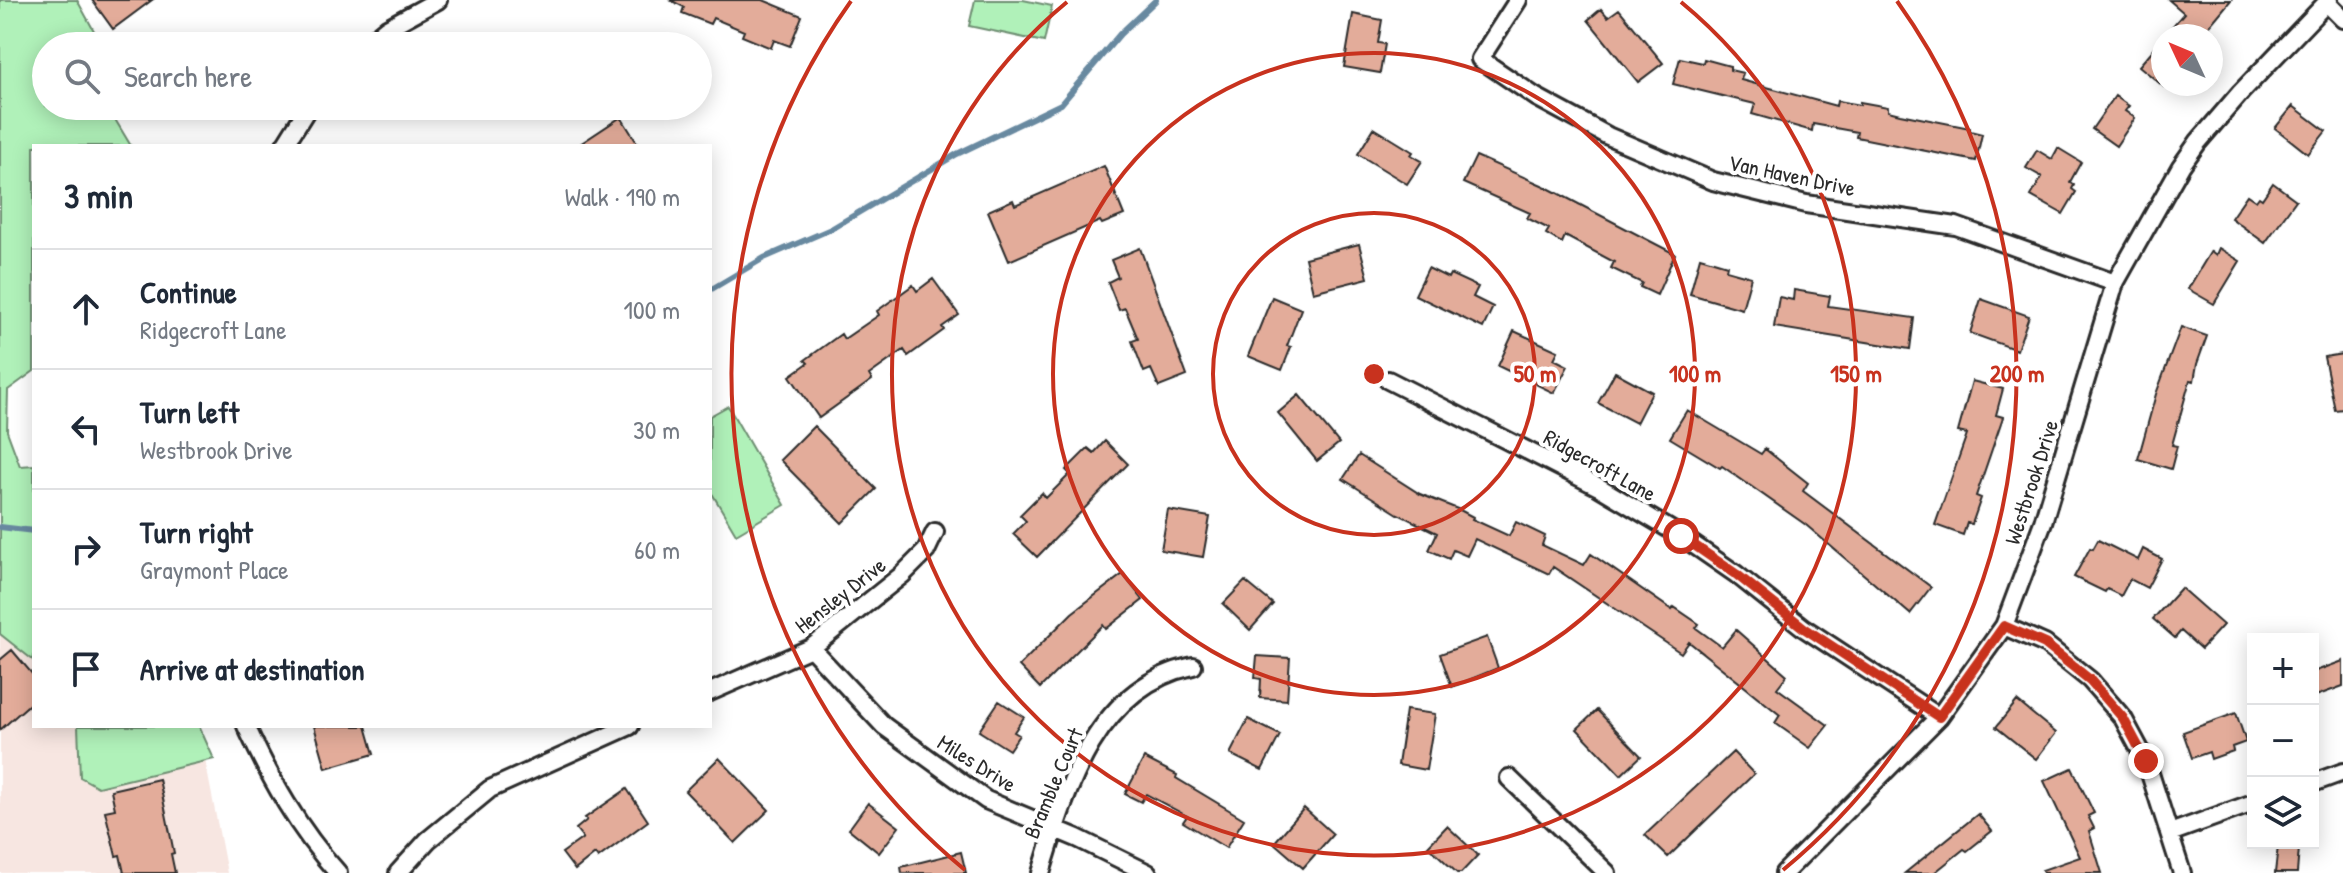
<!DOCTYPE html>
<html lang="en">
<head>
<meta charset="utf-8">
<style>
	:root { --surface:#fff; --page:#f6f6f7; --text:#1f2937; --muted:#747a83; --line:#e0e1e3 }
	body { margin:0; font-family:"Patrick Hand",sans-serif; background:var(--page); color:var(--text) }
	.controls { position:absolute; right:24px; bottom:24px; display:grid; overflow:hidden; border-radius:0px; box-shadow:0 4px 20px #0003 }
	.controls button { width:72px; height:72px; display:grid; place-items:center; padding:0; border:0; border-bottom:2px solid var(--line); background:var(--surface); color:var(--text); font:40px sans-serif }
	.compass { position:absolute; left:2151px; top:24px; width:72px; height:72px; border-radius:50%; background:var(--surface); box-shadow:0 4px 20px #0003; rotate:314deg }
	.stop { position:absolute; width:24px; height:24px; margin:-18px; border:6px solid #c8321e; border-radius:50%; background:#fff }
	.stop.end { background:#c8321e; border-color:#fff; box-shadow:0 2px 8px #0008 }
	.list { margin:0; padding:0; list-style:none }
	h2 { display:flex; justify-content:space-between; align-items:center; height:104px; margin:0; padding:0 32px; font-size:34px }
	h2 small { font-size:26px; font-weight:400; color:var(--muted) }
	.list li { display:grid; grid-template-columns:52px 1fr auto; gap:24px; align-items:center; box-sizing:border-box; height:120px; padding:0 32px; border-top:2px solid var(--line) }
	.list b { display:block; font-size:30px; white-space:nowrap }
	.list p { margin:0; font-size:26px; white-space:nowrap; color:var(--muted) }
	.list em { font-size:26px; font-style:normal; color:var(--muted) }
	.icon { flex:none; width:44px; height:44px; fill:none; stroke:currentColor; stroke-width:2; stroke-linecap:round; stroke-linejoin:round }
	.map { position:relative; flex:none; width:2343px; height:873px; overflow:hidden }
	.search { position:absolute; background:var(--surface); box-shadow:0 4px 20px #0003; left:32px; top:32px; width:680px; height:88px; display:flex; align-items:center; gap:20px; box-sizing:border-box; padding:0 28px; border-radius:44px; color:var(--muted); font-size:30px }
	.panel { position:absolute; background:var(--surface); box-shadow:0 4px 20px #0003; left:32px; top:144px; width:680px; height:584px; border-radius:0px }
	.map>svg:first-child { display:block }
</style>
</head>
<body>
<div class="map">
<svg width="2343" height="873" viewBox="0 0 2343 873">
	<rect width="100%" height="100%" fill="#fff"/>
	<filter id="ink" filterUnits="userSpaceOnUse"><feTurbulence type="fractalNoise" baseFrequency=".0125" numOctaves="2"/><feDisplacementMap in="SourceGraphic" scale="16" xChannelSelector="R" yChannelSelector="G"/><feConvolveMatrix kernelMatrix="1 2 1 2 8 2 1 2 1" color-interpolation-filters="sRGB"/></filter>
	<g filter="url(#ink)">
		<path fill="#f7e6e1" d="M0,604l34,23v99h147l20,13 26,134h-227z"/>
		<path fill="#b0f1b9" stroke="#6e8e72" stroke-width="2" d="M0,0h77l21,38v8h-52v60h61l24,40h-97v225l-26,19 -1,41 13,35 14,-1v196l-34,-27z
			M975,0h48l29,6 -8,36 -75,-16z
			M728,406l57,99 -49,29 -26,-44v-74z
			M78,726h121l15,33 -116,28 -18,-10z"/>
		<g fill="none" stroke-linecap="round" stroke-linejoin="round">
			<path stroke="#6889a0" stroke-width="6" d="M710,290l54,-32 67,-29 126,-75 104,-50 59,-70 36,-34
				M0,527l34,4"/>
		</g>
		<path fill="#e3ac9a" stroke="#2b2b2b" stroke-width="2" d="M92,0h60l-39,29z
			M670,0h93l39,16 -12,30 -16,-6 -3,8 -29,-12 2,-5 -31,-13 -3,6 -28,-11 2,-6z
			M2169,0h62l-30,36h-37l20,-23z
			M1601,9l7,8 11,-8 44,54 -25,19 -50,-62z
			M1353,14l29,6 -4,23 7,1 -5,29 -36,-6z
			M2163,38v48l-24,-20z
			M1680,58l23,5 1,-4 26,7v4l13,3 -2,7 95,26 1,-5 23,4v-3l28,5v4l12,3 70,14v3l12,3 -6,27 -120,-24 1,-5 -44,-8 -1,7 -60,-17 3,-10 -82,-20z
			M2115,96l14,10 -4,5 10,7 -19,28 -24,-17z
			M2293,106l33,25 -18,23 -33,-26z
			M621,117l18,29h-62z
			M1374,128l39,24 -2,3 11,6 -15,23 -49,-30z
			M2058,148l23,14 -11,20 4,3 -2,4 4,3 -13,22 -32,-18 11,-19 -16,-9 11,-18 15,9z
			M1476,156l68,30 131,68 -18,41 -17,-8 2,-4 -31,-15 3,-6 -49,-26 -3,7 -16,-9 3,-5 -22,-11 3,-5 -67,-30z
			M1104,166l20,49 -22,9 -2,-3 -91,40 -21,-50 25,-11 2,5z
			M2273,183l23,17 -31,43 -34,-25 16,-23 9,6 3,-4 3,2z
			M1359,244l9,34 -55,14 -8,-34z
			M1140,248l47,128 -28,11 -8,-18 -7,3 -12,-31 6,-2 -13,-31 -6,2 -11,-28 10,-5 -7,-17z
			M2219,248l21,13 -26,43 -26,-15 23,-38 5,4z
			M1700,257l27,8 -1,5 25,7 -9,32 -52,-15z
			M1428,268l20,10 2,-4 28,13 -5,10 20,10 -10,21 -68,-33z
			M933,279l26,36 -17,12 2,3 -36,26 -4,-6 -35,25 3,5 -53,38 -29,-42 18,-13 -3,-3 36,-26 3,5 35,-24 -2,-4 36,-26 4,6z
			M1794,290l36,6 -2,10 86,12 -4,31 -136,-22 5,-30 14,3z
			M1272,297l29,12 -14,37 4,1 -9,23 -34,-14z
			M1981,299l48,17 -12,34 -47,-17z
			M2181,327l26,9 -10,28 -3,17 -4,-1 -18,65 5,1 -6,23 -33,-10 18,-65z
			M1514,331l44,20 -4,8 14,7 -14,27 -56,-27z
			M2343,354v55l-8,1 -11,-53z
			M1615,372l37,20 -16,31 -38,-20z
			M1972,381l31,8 -7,26 7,2 -27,79 5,2 -9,26 -5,-1 -4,12 -28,-10 32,-91 -9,-2z
			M1299,395l40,48 -22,18 -39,-48z
			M1687,410l74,44 4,-5 43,34 -5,8 128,96 -21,27 -104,-89 -84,-59 -2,2 -50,-30z
			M814,426l62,63 -34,34 -62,-63z
			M1105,441l23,23 -91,93 -24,-23 13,-13 -6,-6 22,-22 4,5 24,-24 -4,-4 22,-22 6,5z
			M1359,455l61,39 40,16 13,7 -1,2 37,17 7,-14 29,14 -3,9 42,20 7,-11 81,56 2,-3 25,17 -3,4 26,19 14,-17 51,45 -10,13 51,37 -18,23 -35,-25 5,-8 -91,-73 -8,11 -128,-86 -4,7 -74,-35 -8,17 -14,-6 -4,9 -20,-9 8,-17 -39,-19 -55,-35z
			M1168,510l42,7 -7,40 -42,-7z
			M2098,540l40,20 5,-11 19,10 -15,29 -17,-9 -9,17 -14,-7 -2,3 -31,-15 16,-29 3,1z
			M1123,574l20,26 -37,29 -3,-4 -63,63 -21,-22 53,-53z
			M1245,581l28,23 -23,26 -27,-26z
			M2181,588l42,37 -22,24 -20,-18 -6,7 -22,-19z
			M1487,637l11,31 -46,19 -12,-33z
			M12,650l22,26v24l-34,30v-70z
			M1257,656l33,2 -3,42 -27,-2 1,-19 -6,-1z
			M2343,661v25l-30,11v-25z
			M999,701l25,16 -10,15 5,3 -10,15 -30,-19z
			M2017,701l39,32 -20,26 -40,-32z
			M1406,710l29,4 -9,56 -28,-5z
			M1597,710l44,46 -20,19 -44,-46z
			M2236,713l10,29 -14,5 1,4 -22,8 -2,-7 -17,6 -9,-26z
			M1248,719l32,16 -18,35 -32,-16z
			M314,726h52l8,28 -48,14z
			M1733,752l21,22 -86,83 -23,-22z
			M719,758l50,52 -34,33 -50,-52z
			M1144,758l33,17 -1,3 68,41 -18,29 -43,-26 4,-6 -41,-22 -5,8 -16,-8z
			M2072,768l22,45 -6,3 6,12 -5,3 13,42h-59l-1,-3 38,-13 -36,-76z
			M159,779l15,74 -3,1 4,19h-51l-4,-18 -4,1 -11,-45 10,-2 -4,-19z
			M627,789l21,32 -50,37 -3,-4 -20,16 -13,-17 21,-15 -7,-9 11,-9 -2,-2z
			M868,803l31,24 -20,26 -30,-24z
			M1304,808l29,26 -30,34 -29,-25z
			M1978,814l14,17 -25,20 -3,-2 -30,24h-29z
			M1447,826l31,29 -17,18h-4l-29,-27z
			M2278,846l21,2 -2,25h-22z
			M961,852l5,21h-64l-1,-6z"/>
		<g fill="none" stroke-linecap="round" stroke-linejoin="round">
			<g stroke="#2b2b2b" stroke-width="22">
				<path id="minor" d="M1518,0l-38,59 56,38 72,39 105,45 93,23 150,22 159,57
					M2327,3l16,16
					M365,46l22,-18 51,-28
					M284,146l25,-40
					M1388,380l211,107 82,49 55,38 68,54 135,89
					M2004,626l41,18 45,36 33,38 23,43 36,112
					M811,648l73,78 102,74 91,38 71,35
					M710,692l101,-44 91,-73 24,-24 9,-19
					M246,726c25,54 52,103 92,147
					M1509,778l98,95
					M2313,783l30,-11
					M2170,833l83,-30
					M398,873l30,-33 62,-51 140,-63
					M1041,873c25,-83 55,-187 152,-207
					M1784,873l155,-156 65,-91 39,-104 72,-239 66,-117 17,-24 43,-50 88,-92"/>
			</g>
			<use href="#minor" stroke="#fff" stroke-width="16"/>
		</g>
	</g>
	<g fill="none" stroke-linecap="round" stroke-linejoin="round" filter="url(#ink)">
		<path stroke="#c8321e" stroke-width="10" d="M1681,536l55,38 68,54 135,89 65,-91 41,18 45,36 33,38 23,43"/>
	</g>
	<g fill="none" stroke="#c8321e" stroke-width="4">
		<circle cx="1374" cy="374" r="161"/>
		<circle cx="1374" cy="374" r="321"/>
		<path d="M1681 2A482 482 0 1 1 1067 2"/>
		<path d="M965 870A643 643 0 0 1 851 1M1897 1A643 643 0 0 1 1783 870"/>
	</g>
	<g text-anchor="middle" stroke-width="8" stroke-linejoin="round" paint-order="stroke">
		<g font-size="22" fill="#2b2b2b" stroke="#fff">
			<text transform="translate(1792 175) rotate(12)" y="8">Van Haven Drive</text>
			<text transform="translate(1600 465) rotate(29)" y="8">Ridgecroft Lane</text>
			<text transform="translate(2031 482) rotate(-72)" y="8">Westbrook Drive</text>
			<text transform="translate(840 595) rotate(-38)" y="8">Hensley Drive</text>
			<text transform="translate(977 763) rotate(32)" y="8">Miles Drive</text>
			<text transform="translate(1053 783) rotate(-67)" y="8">Bramble Court</text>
		</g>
	</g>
	<circle cx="1374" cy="374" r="12" fill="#c8321e" stroke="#fff" stroke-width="4"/>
	<g font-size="24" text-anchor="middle" font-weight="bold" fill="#c8321e" stroke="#fff" stroke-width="8" stroke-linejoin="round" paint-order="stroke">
		<text x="1535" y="382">50 m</text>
		<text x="1695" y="382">100 m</text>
		<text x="1856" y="382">150 m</text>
		<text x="2017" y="382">200 m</text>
	</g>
</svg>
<div class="controls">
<button>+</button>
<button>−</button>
<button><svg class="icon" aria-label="layers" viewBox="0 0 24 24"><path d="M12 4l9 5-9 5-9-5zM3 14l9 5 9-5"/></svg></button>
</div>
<svg class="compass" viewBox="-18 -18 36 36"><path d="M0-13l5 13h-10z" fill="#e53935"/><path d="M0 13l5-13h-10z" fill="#747a83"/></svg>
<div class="stop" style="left:1681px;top:536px"></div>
<div class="stop end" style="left:2146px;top:761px"></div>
<div class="search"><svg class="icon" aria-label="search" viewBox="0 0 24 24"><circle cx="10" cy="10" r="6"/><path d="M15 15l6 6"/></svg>Search here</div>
<section class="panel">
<h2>3 min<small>Walk · 190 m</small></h2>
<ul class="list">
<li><svg class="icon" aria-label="ahead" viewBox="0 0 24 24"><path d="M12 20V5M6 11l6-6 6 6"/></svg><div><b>Continue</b><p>Ridgecroft Lane</p></div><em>100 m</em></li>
<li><svg class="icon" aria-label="left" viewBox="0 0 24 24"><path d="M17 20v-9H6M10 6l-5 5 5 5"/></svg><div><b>Turn left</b><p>Westbrook Drive</p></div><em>30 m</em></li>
<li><svg class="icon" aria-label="right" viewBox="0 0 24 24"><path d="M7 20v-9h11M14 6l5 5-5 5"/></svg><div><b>Turn right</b><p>Graymont Place</p></div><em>60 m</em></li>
<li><svg class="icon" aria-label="arrive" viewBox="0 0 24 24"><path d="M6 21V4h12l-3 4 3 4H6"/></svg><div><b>Arrive at destination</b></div></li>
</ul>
</section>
</div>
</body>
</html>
